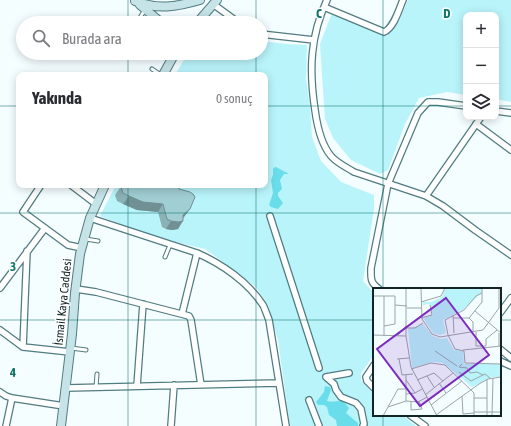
<!DOCTYPE html>
<html lang="tr">
<head>
<meta charset="utf-8">
<style>
	:root { --surface:#fff; --page:#f2f2f3; --text:#2b2b33; --muted:#7c7c81; --line:#e1e1e2 }
	body { margin:0; font-family:"Asap Condensed",sans-serif; background:var(--page); color:var(--text) }
	.controls { position:absolute; right:12px; top:12px; display:grid; overflow:hidden; border-radius:8px; box-shadow:0 2px 10px #0003 }
	.controls button { width:36px; height:36px; display:grid; place-items:center; padding:0; border:0; border-bottom:1px solid var(--line); background:var(--surface); color:var(--text); font:20px sans-serif }
	.list { margin:0; padding:0; list-style:none }
	h2 { display:flex; justify-content:space-between; align-items:center; height:52px; margin:0; padding:0 16px; font-size:17px }
	h2 small { font-size:13px; font-weight:400; color:var(--muted) }
	.icon { flex:none; width:22px; height:22px; fill:none; stroke:currentColor; stroke-width:2; stroke-linecap:round; stroke-linejoin:round }
	.map { position:relative; flex:none; width:511px; height:426px; overflow:hidden }
	.search { position:absolute; background:var(--surface); box-shadow:0 2px 10px #0003; left:16px; top:16px; width:252px; height:44px; display:flex; align-items:center; gap:10px; box-sizing:border-box; padding:0 14px; border-radius:22px; color:var(--muted); font-size:15px }
	.panel { position:absolute; background:var(--surface); box-shadow:0 2px 10px #0003; left:16px; top:72px; width:252px; height:116px; border-radius:8px }
	.map>svg:first-child { display:block }
</style>
</head>
<body>
<div class="map">
<svg width="511" height="426" viewBox="0 0 511 426">
	<rect width="100%" height="100%" fill="#f4fdff"/>
	<path fill="#b9f4fb" d="M408,0h103v102l-15,-3v-84h-30v80l-19,-3 -28,6 -14,26 -17,46 -8,4 -29,-14 -18,-22 -8,-19 -5,-75 12,-31 55,23 15,-23z
		M261,41l26,3 20,1 -1,33 4,29 2,30 9,24 20,21 33,13v14l-11,72 11,12v62l-13,18v7l13,14v21h28l14,11h-126l-12,-86 -12,-38 -10,-15 -34,-26 -17,-12 -51,-12 -54,-21 16,-31h149v-110h-90l13,-22h73z"/>
	<path fill="#6addea" d="M276,167l13,7h-5l-4,6 2,9 -4,4v3l5,7 -5,6 -7,-2 -2,-2 4,-12 -2,-13 2,-5v-7z
		M325,386l5,1 1,3 -4,11c6,2 10,-1 16,0l6,7 -3,5 12,10v3h-21l-1,-6 -7,-5 -2,-8 -3,-2h-6l-2,-3 8,-10z"/>
	<g fill="none" stroke-linecap="round" stroke-linejoin="round">
		<g stroke="#517c81" stroke-width="5">
			<path id="lane" d="M138,21l6,-10
				M152,69l9,6
				M86,239l12,2
				M165,257l5,-12
				M71,348l15,2
				M96,387l1,-13"/>
		</g>
		<g stroke="#517c81" stroke-width="8">
			<path id="street" d="M327,0c-17,36 -18,71 -12,110 2,15 6,34 16,46 6,7 15,11 23,16l72,24 17,10 32,24 36,25
				M213,4l26,19
				M324,7l60,25c10,-4 15,-23 19,-32
				M261,34l53,6
				M496,111l15,2
				M476,124l35,26
				M41,185l-18,27 45,33 14,3
				M71,185l25,19
				M426,196l55,-79
				M270,216l49,152
				M90,218l107,35c25,11 51,29 66,52 2,4 4,10 6,15l17,106
				M0,288l45,-60
				M76,289l20,3 93,24 2,4 10,65
				M379,289c-9,-7 -8,-10 -8,-21l17,-84 30,-71 10,-11h10l28,4
				M500,313l11,-15
				M182,314l15,-61
				M0,330l23,17 47,5
				M23,347l4,-96
				M500,349l11,9
				M500,361l11,5
				M374,365l-8,12 1,4 7,7
				M349,373l-23,4 8,7 2,6 5,7 15,6 5,6 3,15 -1,2
				M137,386l6,-82
				M66,388l212,-5
				M0,392l6,4 6,2 52,8
				M309,400l10,26
				M410,415l15,11
				M6,426l6,-28
				M171,426l3,-41"/>
		</g>
		<g stroke="#517c81" stroke-width="10">
			<path id="secondary" d="M135,1c23,9 41,6 65,-1
				M140,5l22,18
				M197,23l20,-23
				M163,75l12,-22
				M61,426l11,-92 3,-41 5,-39 10,-36 15,-33"/>
		</g>
		<use href="#lane" stroke="#fff" stroke-width="3"/>
		<use href="#street" stroke="#fff" stroke-width="5.5"/>
		<use href="#secondary" stroke="#c6e3e7" stroke-width="8"/>
	</g>
	<path fill="#8ab1b5" d="M122,185l57,4 11,20 -7,9 -5,11 -6,1 -6,-1 -4,-2 -4,-15 -21,-2 -14,-6 -6,-3 -2,-6z"/>
	<path fill="#709094" d="M129,196l34,8 -5,8 -21,-2 -14,-6z
		M190,209l-6,8 -6,5 5,-1 -5,8 -6,1 -6,-1 5,-8 12,-6z"/>
	<path fill="#a0ced3" stroke="#709094" d="M122,185h58l-1,4 11,3 3,2 2,3 -5,12 -7,6v6l-5,1 -7,-1 -4,-2 -4,-15 -20,-2 -14,-6 -6,-3 -2,-6z"/>
	<path fill="none" stroke="#0f766e" stroke-width="1" stroke-opacity="0.55" d="M128,0v23M256,0v23M383,0v289M128,53v22M256,53v22M0,106h19M265,106h201M496,106h15M128,185v241M256,185v241M0,213h511M0,320h374M500,320h11M383,415v11"/>
	<g text-anchor="middle" stroke-width="3" stroke-linejoin="round" paint-order="stroke">
		<g font-size="12" fill="#122426" stroke="#fff">
			<text transform="translate(63 302) rotate(-84)" y="4">İsmail Kaya Caddesi</text>
		</g>
	</g>
	<g transform="translate(373 288)">
		<rect width="128" height="128" fill="#f4fdff"/>
		<path d="M72,0h37l-1,5 -17,16 -21,11 3,13 -6,2 -7,-2 -10,-15 10,-3 -4,-11 -6,1v-3h8l11,-5zM50,36l10,12 8,3 6,-1 7,12 9,1 1,13h37v13h-9l-20,10 -29,-24 -10,-1 -21,6 -4,-39z" fill="#b9f4fb"/>
		<path fill="none" stroke="#9aa6a8" stroke-width="1" d="M33,0v48l5,31 26,49M48,0l1,31 10,15 8,3 43,-7 16,-22v-20M109,5l-6,3 -12,14 -19,10 3,15 7,14 9,2 1,12 36,1M0,8h22v28l-11,2M0,8v15M48,14l20,-6 4,-8M22,17l12,1M34,20h14M0,23v21M102,23l26,22M80,27l1,18M48,30l11,-3 -2,-10M80,30h16M96,30l13,-16v-14M96,30l4,4v10M33,40h9l8,-5M103,44v14h10v-7l11,-9M0,47l33,1M25,47l8,-9M11,48v-40M126,58v-13M90,62l38,-4M62,63l22,15M24,71l12,-1M26,71l3,16 11,-1M89,76l-3,3 8,1 3,5 7,-1 6,3M38,81l20,-6 14,2 29,28v23M86,84l12,9 14,-7 5,4M54,88l7,11M33,92l9,13M44,92l17,-7 9,8M66,95l7,10M33,106l9,-1 7,-4M52,107l28,-22M89,108l1,18 11,-1M101,110h13M33,113v-26M38,114v8l11,-1 -3,-8M58,117l31,-24M15,119l18,-6 12,1 9,-5M101,124h27M63,127l43,-31 9,-5 13,-2M10,128l15,-27h8M114,128v-37M119,128l1,-38"/>
		<path fill="#7b2cbf" fill-opacity="0.15" stroke="#7b2cbf" stroke-width="2" d="M73,10l43,57 -69,51 -43,-57z"/>
		<rect width="128" height="128" fill="none" stroke="#122426" stroke-width="2"/>
	</g>
	<g font-size="13" text-anchor="middle" font-weight="bold" fill="#0f766e" stroke="#fff" stroke-width="3" stroke-linejoin="round" paint-order="stroke">
		<text x="319" y="18">C</text>
		<text x="447" y="18">D</text>
		<text x="13" y="271">3</text>
		<text x="13" y="377">4</text>
	</g>
</svg>
<div class="controls">
<button>+</button>
<button>−</button>
<button><svg class="icon" aria-label="layers" viewBox="0 0 24 24"><path d="M12 4l9 5-9 5-9-5zM3 14l9 5 9-5"/></svg></button>
</div>
<div class="search"><svg class="icon" aria-label="search" viewBox="0 0 24 24"><circle cx="10" cy="10" r="6"/><path d="M15 15l6 6"/></svg>Burada ara</div>
<section class="panel">
<h2>Yakında<small>0 sonuç</small></h2>
<ul class="list">
</ul>
</section>
</div>
</body>
</html>
